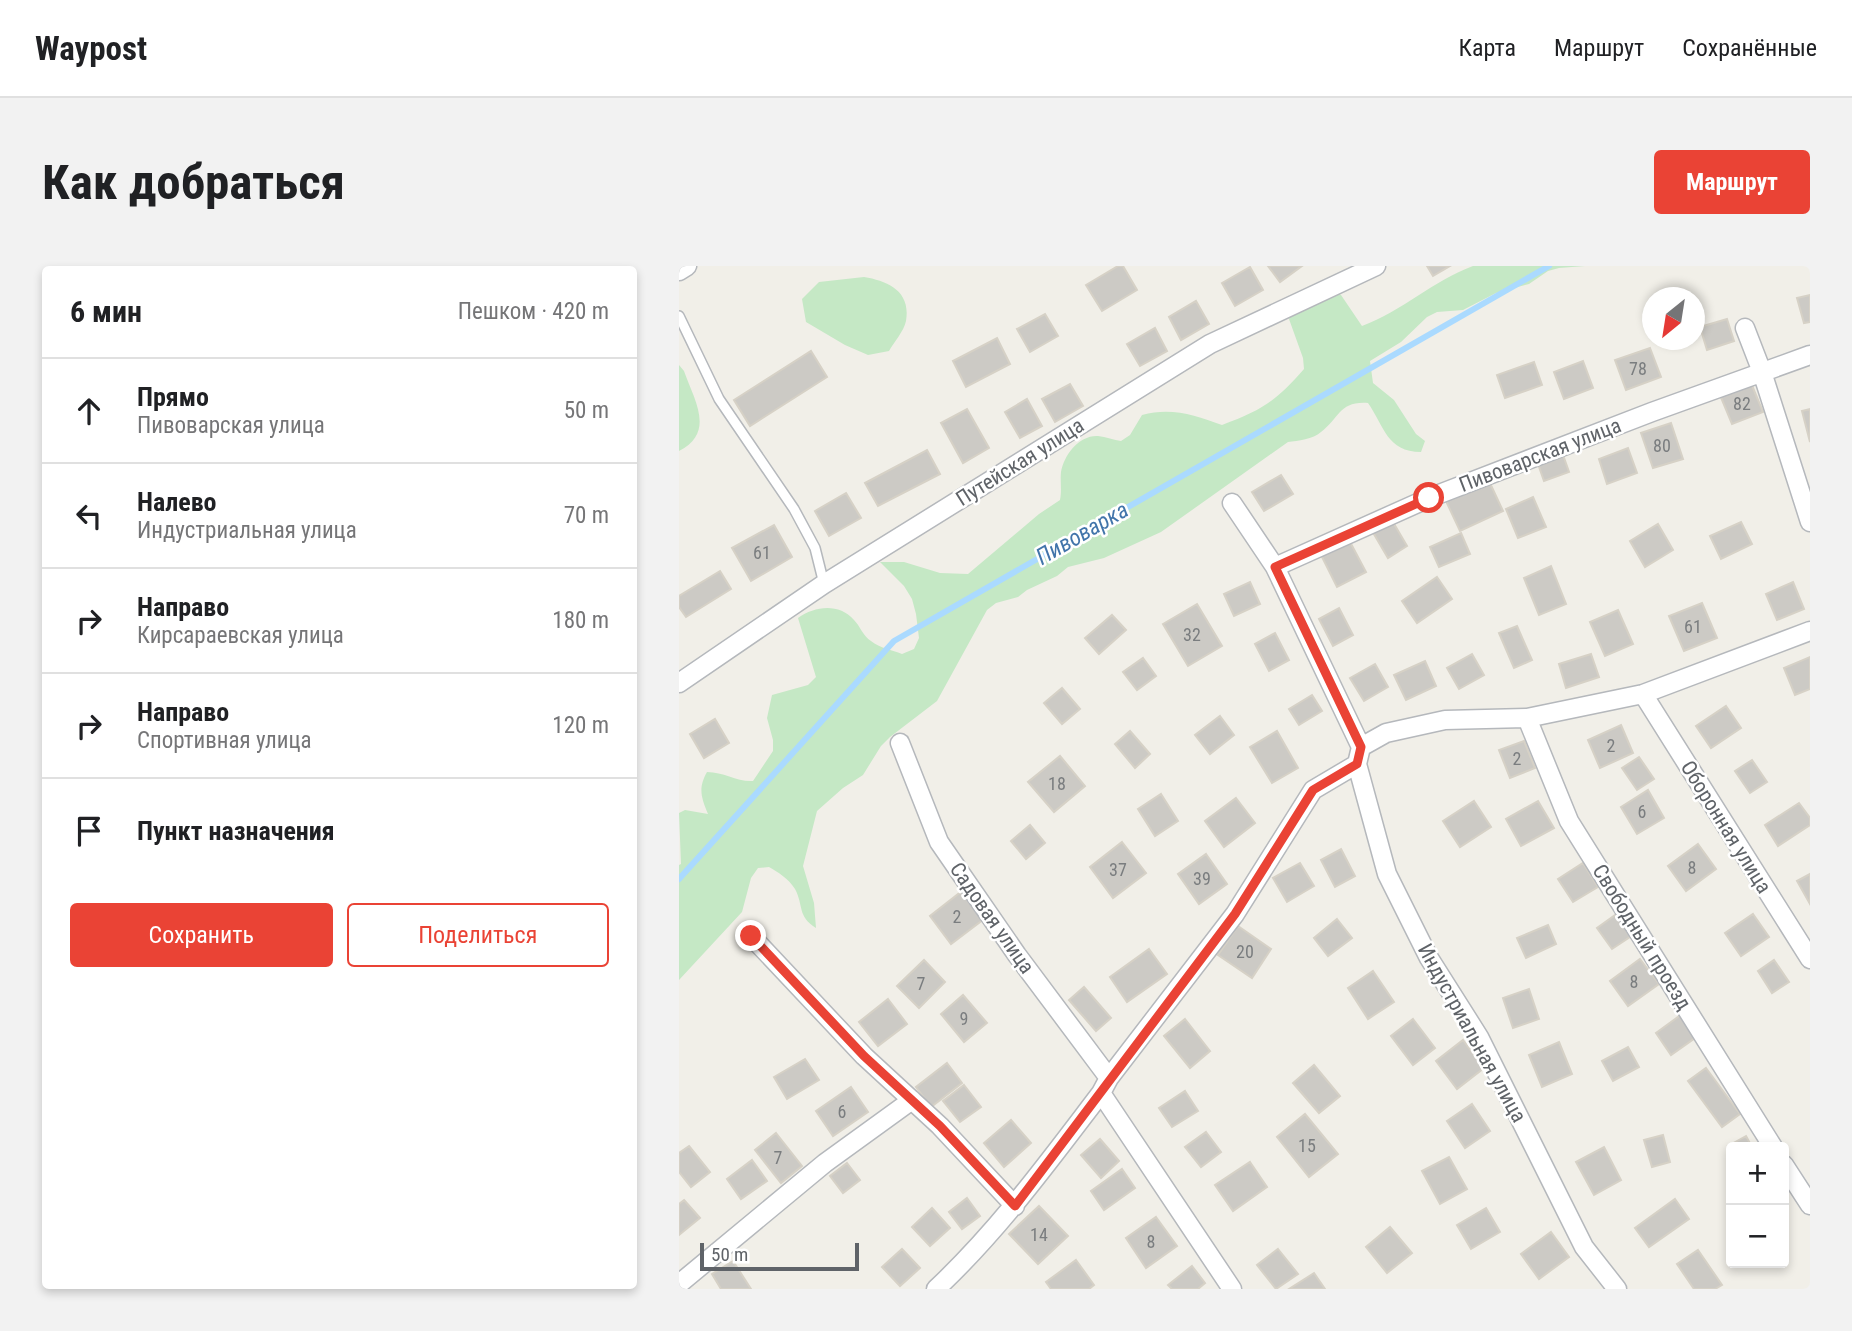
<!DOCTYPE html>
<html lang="ru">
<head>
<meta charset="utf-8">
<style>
	:root { --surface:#fff; --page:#f2f2f2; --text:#202124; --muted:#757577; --line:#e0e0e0; --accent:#ea4335 }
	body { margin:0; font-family:"Roboto Condensed",sans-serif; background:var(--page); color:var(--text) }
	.controls { position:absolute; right:21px; bottom:21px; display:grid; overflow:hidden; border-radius:7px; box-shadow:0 4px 10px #0003 }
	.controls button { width:63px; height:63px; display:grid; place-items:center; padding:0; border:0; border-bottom:2px solid var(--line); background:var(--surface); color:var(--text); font:35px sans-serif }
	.compass { position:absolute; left:963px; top:21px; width:63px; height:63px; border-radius:50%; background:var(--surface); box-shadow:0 4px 10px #0003; rotate:210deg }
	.scale { position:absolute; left:21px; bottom:18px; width:159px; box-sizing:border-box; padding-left:7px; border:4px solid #5f6368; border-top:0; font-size:19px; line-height:24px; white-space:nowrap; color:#5f6368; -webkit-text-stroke:5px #fff; paint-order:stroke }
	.stop { position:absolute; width:21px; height:21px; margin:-16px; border:5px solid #ea4335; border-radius:50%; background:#fff }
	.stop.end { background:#ea4335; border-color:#fff; box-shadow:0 2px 7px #0008 }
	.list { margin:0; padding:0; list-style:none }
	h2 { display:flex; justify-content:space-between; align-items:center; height:91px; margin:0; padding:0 28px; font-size:30px }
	h2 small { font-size:23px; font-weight:400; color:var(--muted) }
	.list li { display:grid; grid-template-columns:46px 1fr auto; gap:21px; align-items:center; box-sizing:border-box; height:105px; padding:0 28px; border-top:2px solid var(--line) }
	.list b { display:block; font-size:26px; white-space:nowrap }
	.list p { margin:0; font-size:23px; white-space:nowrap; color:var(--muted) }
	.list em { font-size:23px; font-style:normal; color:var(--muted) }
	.actions { display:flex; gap:14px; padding:21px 28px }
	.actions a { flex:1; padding:16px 0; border:2px solid var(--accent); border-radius:7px; text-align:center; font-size:24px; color:var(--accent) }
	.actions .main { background:var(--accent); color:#fff }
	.icon { flex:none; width:38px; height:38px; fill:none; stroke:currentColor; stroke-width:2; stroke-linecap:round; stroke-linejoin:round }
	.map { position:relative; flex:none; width:1131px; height:1023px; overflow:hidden; border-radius:7px }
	header { display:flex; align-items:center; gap:42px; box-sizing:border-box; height:98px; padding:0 35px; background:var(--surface); border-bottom:2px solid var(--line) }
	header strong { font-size:33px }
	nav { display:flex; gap:38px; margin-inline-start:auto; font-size:24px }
	.intro { display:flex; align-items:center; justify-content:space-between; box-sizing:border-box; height:168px; padding:0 42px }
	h1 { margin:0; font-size:49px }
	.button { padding:18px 32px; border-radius:7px; background:var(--accent); color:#fff; font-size:24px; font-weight:700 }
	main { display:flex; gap:42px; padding:0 42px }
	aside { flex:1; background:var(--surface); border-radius:7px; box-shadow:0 4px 10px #0003 }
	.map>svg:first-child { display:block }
</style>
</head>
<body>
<header>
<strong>Waypost</strong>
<nav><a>Карта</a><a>Маршрут</a><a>Сохранённые</a></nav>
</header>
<div class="intro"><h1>Как добраться</h1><a class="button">Маршрут</a></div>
<main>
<aside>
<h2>6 мин<small>Пешком · 420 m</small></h2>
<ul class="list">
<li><svg class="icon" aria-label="ahead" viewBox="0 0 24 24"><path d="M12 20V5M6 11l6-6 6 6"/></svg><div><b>Прямо</b><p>Пивоварская улица</p></div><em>50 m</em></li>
<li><svg class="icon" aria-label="left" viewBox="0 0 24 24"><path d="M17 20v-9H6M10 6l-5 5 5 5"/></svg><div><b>Налево</b><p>Индустриальная улица</p></div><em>70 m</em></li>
<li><svg class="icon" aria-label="right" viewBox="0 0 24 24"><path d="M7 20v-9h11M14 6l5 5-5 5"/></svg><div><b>Направо</b><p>Кирсараевская улица</p></div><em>180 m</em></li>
<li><svg class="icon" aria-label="right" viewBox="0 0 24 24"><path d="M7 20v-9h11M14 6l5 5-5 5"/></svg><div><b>Направо</b><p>Спортивная улица</p></div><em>120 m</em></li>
<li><svg class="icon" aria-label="arrive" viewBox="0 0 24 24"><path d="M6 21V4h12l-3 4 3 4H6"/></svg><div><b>Пункт назначения</b></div></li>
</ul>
<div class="actions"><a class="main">Сохранить</a><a>Поделиться</a></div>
</aside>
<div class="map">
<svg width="1131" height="1023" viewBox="0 0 1131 1023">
	<rect width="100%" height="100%" fill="#f1efe8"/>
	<path fill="#c5e8c5" d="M794,0h112l-26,2 -11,3 -19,13 -33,9 -33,17 -26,2 -10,5 -26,25 -31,19 3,22 21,17 22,34 9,7 -4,11c-34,0 -37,-26 -53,-49 -29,-2 -28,15 -47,29 -8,7 -23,9 -33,10l-127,90 -57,26 -36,9 -11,9 -30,14 -9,7 -22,6 -9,7 -50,91 -47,36 -9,9 -18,29 -20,13 -26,23 -14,55 11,37 2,25c-19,-12 -12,-22 -21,-39 -6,-10 -17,-17 -26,-22l-11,1 -7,10 -9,34 -63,68v-115l2,-1 -2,-51 6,-3 23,4c-7,-17 -10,-26 -1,-42 17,0 30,10 46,9l20,-30v-11l-6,-22 5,-23 36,-10 8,-8 -18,-59c17,-12 41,-15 56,2 6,6 9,16 17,21 9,7 21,9 31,13l12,-5 5,-11 -3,-24 -4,-15 -8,-13 -24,-24h24l36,11 28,1 71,-60 21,-14c2,-10 0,-18 1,-28 3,-17 18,-37 37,-36 8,1 16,4 23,5l9,-6 12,-20c29,-8 53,0 80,10 40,-15 53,-23 82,-56l-1,-11 -14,-39 10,-19 32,-11 10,6 21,31c40,-15 71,-45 111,-60z
		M185,11c24,4 47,14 42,44 -2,10 -12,21 -17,30l-21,4 -23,-10 -39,-23 -4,-23 17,-17z
		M0,99l5,6c10,29 32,61 -5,80z"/>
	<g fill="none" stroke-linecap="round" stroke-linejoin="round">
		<path stroke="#aadaff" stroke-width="6" d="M0,613l215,-238 655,-375"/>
	</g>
	<path fill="#cccac5" stroke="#d6d1c6" stroke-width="2" d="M439,0h5l14,24 -35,21 -16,-26z
		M589,0h34l-22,16z
		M748,0h23l-17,10z
		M571,1l13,23 -28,16 -13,-23z
		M1131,29v27l-6,1 -7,-25z
		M517,35l13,23 -28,16 -12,-23z
		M366,48l13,22 -28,16 -13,-23z
		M1048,53l7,22 -27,9 -7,-23z
		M476,62l12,23 -27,15 -13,-22z
		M318,72l13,26 -44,23 -13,-26z
		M971,82l11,29 -35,13 -11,-30z
		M132,85l16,26 -77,49 -16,-26z
		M904,95l10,27 -29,11 -10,-27z
		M855,96l8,23 -37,13 -8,-23z
		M1072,117l12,29 -31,12 -12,-29z
		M391,118l13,22 -28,16 -13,-23z
		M348,133l15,27 -22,12 -15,-26z
		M288,143l22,39 -26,15 -22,-40z
		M1131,143v33l-8,-31z
		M992,157l12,36 -30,9 -12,-35z
		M949,182l9,25 -30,11 -8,-25z
		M248,184l13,24 -62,32 -13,-23z
		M883,186l7,20 -25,9 -7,-20z
		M602,209l12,19 -29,17 -12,-19z
		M810,215l14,30 -43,20 -14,-30z
		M167,227l15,25 -32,18 -14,-25z
		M854,231l13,30 -28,11 -12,-29z
		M711,251l17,29 -19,12 -17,-29z
		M1062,256l11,22 -31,15 -11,-23z
		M979,258l15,26 -28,17 -15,-26z
		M95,259l18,32 -41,24 -19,-33z
		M782,267l9,21 -31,13 -9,-20z
		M670,274l17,32 -29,15 -16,-32z
		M872,300l15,38 -27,11 -15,-37z
		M41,305l11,18 -45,28 -7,-10v-11z
		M758,311l15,22 -35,24 -15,-22z
		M571,316l10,22 -26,12 -10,-22z
		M1114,316l11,27 -27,11 -11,-26z
		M1023,337l15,35 -33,13 -15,-35z
		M518,338l25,42 -34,20 -25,-42z
		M660,342l14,27 -20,11 -14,-27z
		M939,344l15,34 -28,12 -15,-34z
		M433,349l14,15 -27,24 -14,-16z
		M838,360l15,34 -18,8 -15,-35z
		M596,367l14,27 -20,11 -14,-27z
		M793,388l12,21 -25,14 -12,-21z
		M912,388l8,23 -33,11 -7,-24z
		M1131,391v32l-15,6 -11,-27z
		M464,392l13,18 -19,14 -14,-18z
		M746,395l11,25 -30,14 -12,-25z
		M696,398l13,23 -24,14 -14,-23z
		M383,422l18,21 -18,15 -18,-21z
		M633,429l10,16 -23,14 -10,-16z
		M1047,440l15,22 -30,20 -15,-22z
		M541,450l14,19 -24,19 -15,-19z
		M36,453l14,24 -25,15 -14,-24z
		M942,459l12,28 -33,15 -12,-28z
		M451,465l20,23 -15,14 -20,-24z
		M598,465l21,37 -26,15 -22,-36z
		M845,475l11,27 -25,10 -11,-28z
		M381,490l25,30 -31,26 -26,-30z
		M960,491l15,22 -17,11 -15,-22z
		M1073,494l15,22 -17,11 -15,-22z
		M969,524l16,28 -27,16 -16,-27z
		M482,528l17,27 -23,15 -17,-27z
		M557,532l19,25 -31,24 -19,-26z
		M795,535l17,26 -31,20 -17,-26z
		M859,535l16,27 -33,18 -15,-27z
		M1120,537l11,15v7l-32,21 -13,-21z
		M351,559l15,18 -19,16 -15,-18z
		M443,576l24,31 -33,25 -23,-31z
		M1019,578l18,25 -30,22 -18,-25z
		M662,583l14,27 -20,11 -14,-27z
		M527,588l21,30 -28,20 -21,-30z
		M621,597l14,23 -27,16 -14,-24z
		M904,597l15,24 -25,15 -15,-23z
		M1131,608v30l-13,-23z
		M283,625l22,28 -33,25 -21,-28z
		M939,647l15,22 -21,14 -15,-21z
		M1074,648l16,23 -28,19 -16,-23z
		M658,653l15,19 -24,18 -14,-18z
		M869,659l8,19 -30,14 -9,-20z
		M559,660l33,23 -19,29 -34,-23z
		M470,683l18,25 -40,28 -17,-25z
		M961,693l19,25 -31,22 -18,-25z
		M245,694l21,22 -26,26 -22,-22z
		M1095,694l15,22 -17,11 -14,-22z
		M694,705l21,31 -26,17 -20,-31z
		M405,721l27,31 -15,13 -27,-31z
		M850,723l10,30 -26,9 -10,-30z
		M284,729l24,28 -23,19 -23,-28z
		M209,733l19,25 -29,22 -19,-24z
		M1003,748l16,22 -27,19 -15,-22z
		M506,753l25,32 -20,17 -26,-32z
		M734,753l22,29 -22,17 -22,-29z
		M784,774l21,28 -27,21 -21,-28z
		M880,776l13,32 -30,13 -13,-32z
		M949,781l11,20 -26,14 -11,-20z
		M126,793l14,21 -32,19 -13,-22z
		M268,797l15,20 -31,24 -15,-20z
		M635,799l26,31 -21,17 -26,-30z
		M1027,802l34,46 -18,13 -34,-46z
		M285,819l17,22 -21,15 -17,-21z
		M172,821l17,25 -35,24 -17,-25z
		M506,825l13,20 -26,16 -13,-19z
		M793,838l18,27 -25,17 -18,-27z
		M626,848l33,40 -29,23 -32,-40z
		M332,854l20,23 -27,24 -20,-24z
		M527,866l15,20 -20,15 -16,-20z
		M97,867l26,33 -21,17 -26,-33z
		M984,869l7,27 -18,5 -8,-27z
		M1067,870l6,11h-21v4l-3,-5z
		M421,873l19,22 -18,17 -20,-23z
		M10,880l21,26 -19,15 -12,-15v-19z
		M925,881l17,33 -27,15 -18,-33z
		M770,891l18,32 -27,15 -18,-33z
		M73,894l15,21 -26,18 -14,-20z
		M571,896l17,25 -34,24 -18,-26z
		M168,897l13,17 -17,13 -13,-17z
		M443,903l13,19 -31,22 -13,-19z
		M288,932l13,18 -18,13 -13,-17z
		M996,933l14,20 -40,28 -14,-19z
		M5,934l16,18 -21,17v-31z
		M360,940l29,30 -30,28 -29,-30z
		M253,942l18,20 -20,18 -18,-19z
		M807,942l14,24 -29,17 -14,-24z
		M477,951l21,29 -31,22 -20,-30z
		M711,961l22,26 -25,20 -21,-26z
		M872,966l18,25 -30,22 -18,-25z
		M223,983l18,19 -20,18 -18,-19z
		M599,983l20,25 -22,15 -19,-24z
		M1019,984l24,35 -7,4h-21l-17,-25z
		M397,994l18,25 -5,4h-38l-5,-7z
		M54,995l18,28h-30l-9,-15z
		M513,1000l13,17 -7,6h-26l-4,-4z
		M635,1007l11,16h-36z"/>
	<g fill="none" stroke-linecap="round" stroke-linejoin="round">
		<g stroke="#b5b8bc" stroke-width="12">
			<path id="lane" d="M0,50l40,83 75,110 21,39 9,36"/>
		</g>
		<g stroke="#b5b8bc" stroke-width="21">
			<path id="street" d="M0,5l8,-5
				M1066,62l17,44 48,150
				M553,237l43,64 86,180
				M596,301l154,-69 223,-86 158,-57
				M0,417l145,-99 386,-240 166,-78
				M964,428l167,265
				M848,452l42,103 204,326
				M221,477l39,99 78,113 92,123
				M678,498l30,110 42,84 50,79 105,210 33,42
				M72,670l113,120 76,70 75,80
				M422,827l131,196
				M1105,899l26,40
				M0,1018l146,-121 87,-63
				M257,1023c63,-59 113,-128 165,-196l8,-15 126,-164 78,-124 44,-26 4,-17 25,-14 59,-13 82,-2 116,-24 167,-63"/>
		</g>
		<use href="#lane" stroke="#fff" stroke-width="9"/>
		<use href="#street" stroke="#fff" stroke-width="18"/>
	</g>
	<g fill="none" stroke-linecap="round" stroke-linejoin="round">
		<path stroke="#ea4335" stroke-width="9" d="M72,670l113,120 76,70 75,80 220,-292 78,-124 44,-26 4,-17 -86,-180 154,-69"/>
	</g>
	<g text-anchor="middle" stroke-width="5" stroke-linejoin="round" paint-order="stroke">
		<g font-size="18" fill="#7a7d7f">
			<text x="959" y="109">78</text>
			<text x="1063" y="144">82</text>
			<text x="983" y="186">80</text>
			<text x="83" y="293">61</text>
			<text x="1014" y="367">61</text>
			<text x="513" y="375">32</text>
			<text x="932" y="486">2</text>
			<text x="838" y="499">2</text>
			<text x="378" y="524">18</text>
			<text x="963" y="552">6</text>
			<text x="1013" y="608">8</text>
			<text x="439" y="610">37</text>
			<text x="523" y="619">39</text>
			<text x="278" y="657">2</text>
			<text x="566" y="692">20</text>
			<text x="955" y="722">8</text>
			<text x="242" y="724">7</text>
			<text x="285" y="759">9</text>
			<text x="163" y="852">6</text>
			<text x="628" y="886">15</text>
			<text x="99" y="898">7</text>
			<text x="360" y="975">14</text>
			<text x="472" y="982">8</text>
		</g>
		<g font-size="21" fill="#5f6368" stroke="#fff">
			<text transform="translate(861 189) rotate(-21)" y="7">Пивоварская улица</text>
			<text transform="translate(341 196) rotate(-32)" y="7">Путейская улица</text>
			<text transform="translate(1047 561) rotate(58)" y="7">Оборонная улица</text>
			<text transform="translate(313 652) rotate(55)" y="7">Садовая улица</text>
			<text transform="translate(963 671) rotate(58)" y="7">Свободный проезд</text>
			<text transform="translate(793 767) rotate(61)" y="7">Индустриальная улица</text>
		</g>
		<g font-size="23" font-style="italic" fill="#4174aa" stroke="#fff">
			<text transform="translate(403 267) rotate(-30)" y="8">Пивоварка</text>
		</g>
	</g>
</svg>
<div class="controls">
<button>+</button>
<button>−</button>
</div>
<svg class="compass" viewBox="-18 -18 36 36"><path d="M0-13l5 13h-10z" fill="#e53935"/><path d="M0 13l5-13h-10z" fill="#757577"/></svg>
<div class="scale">50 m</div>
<div class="stop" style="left:750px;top:232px"></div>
<div class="stop end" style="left:72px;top:670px"></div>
</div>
</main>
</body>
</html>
